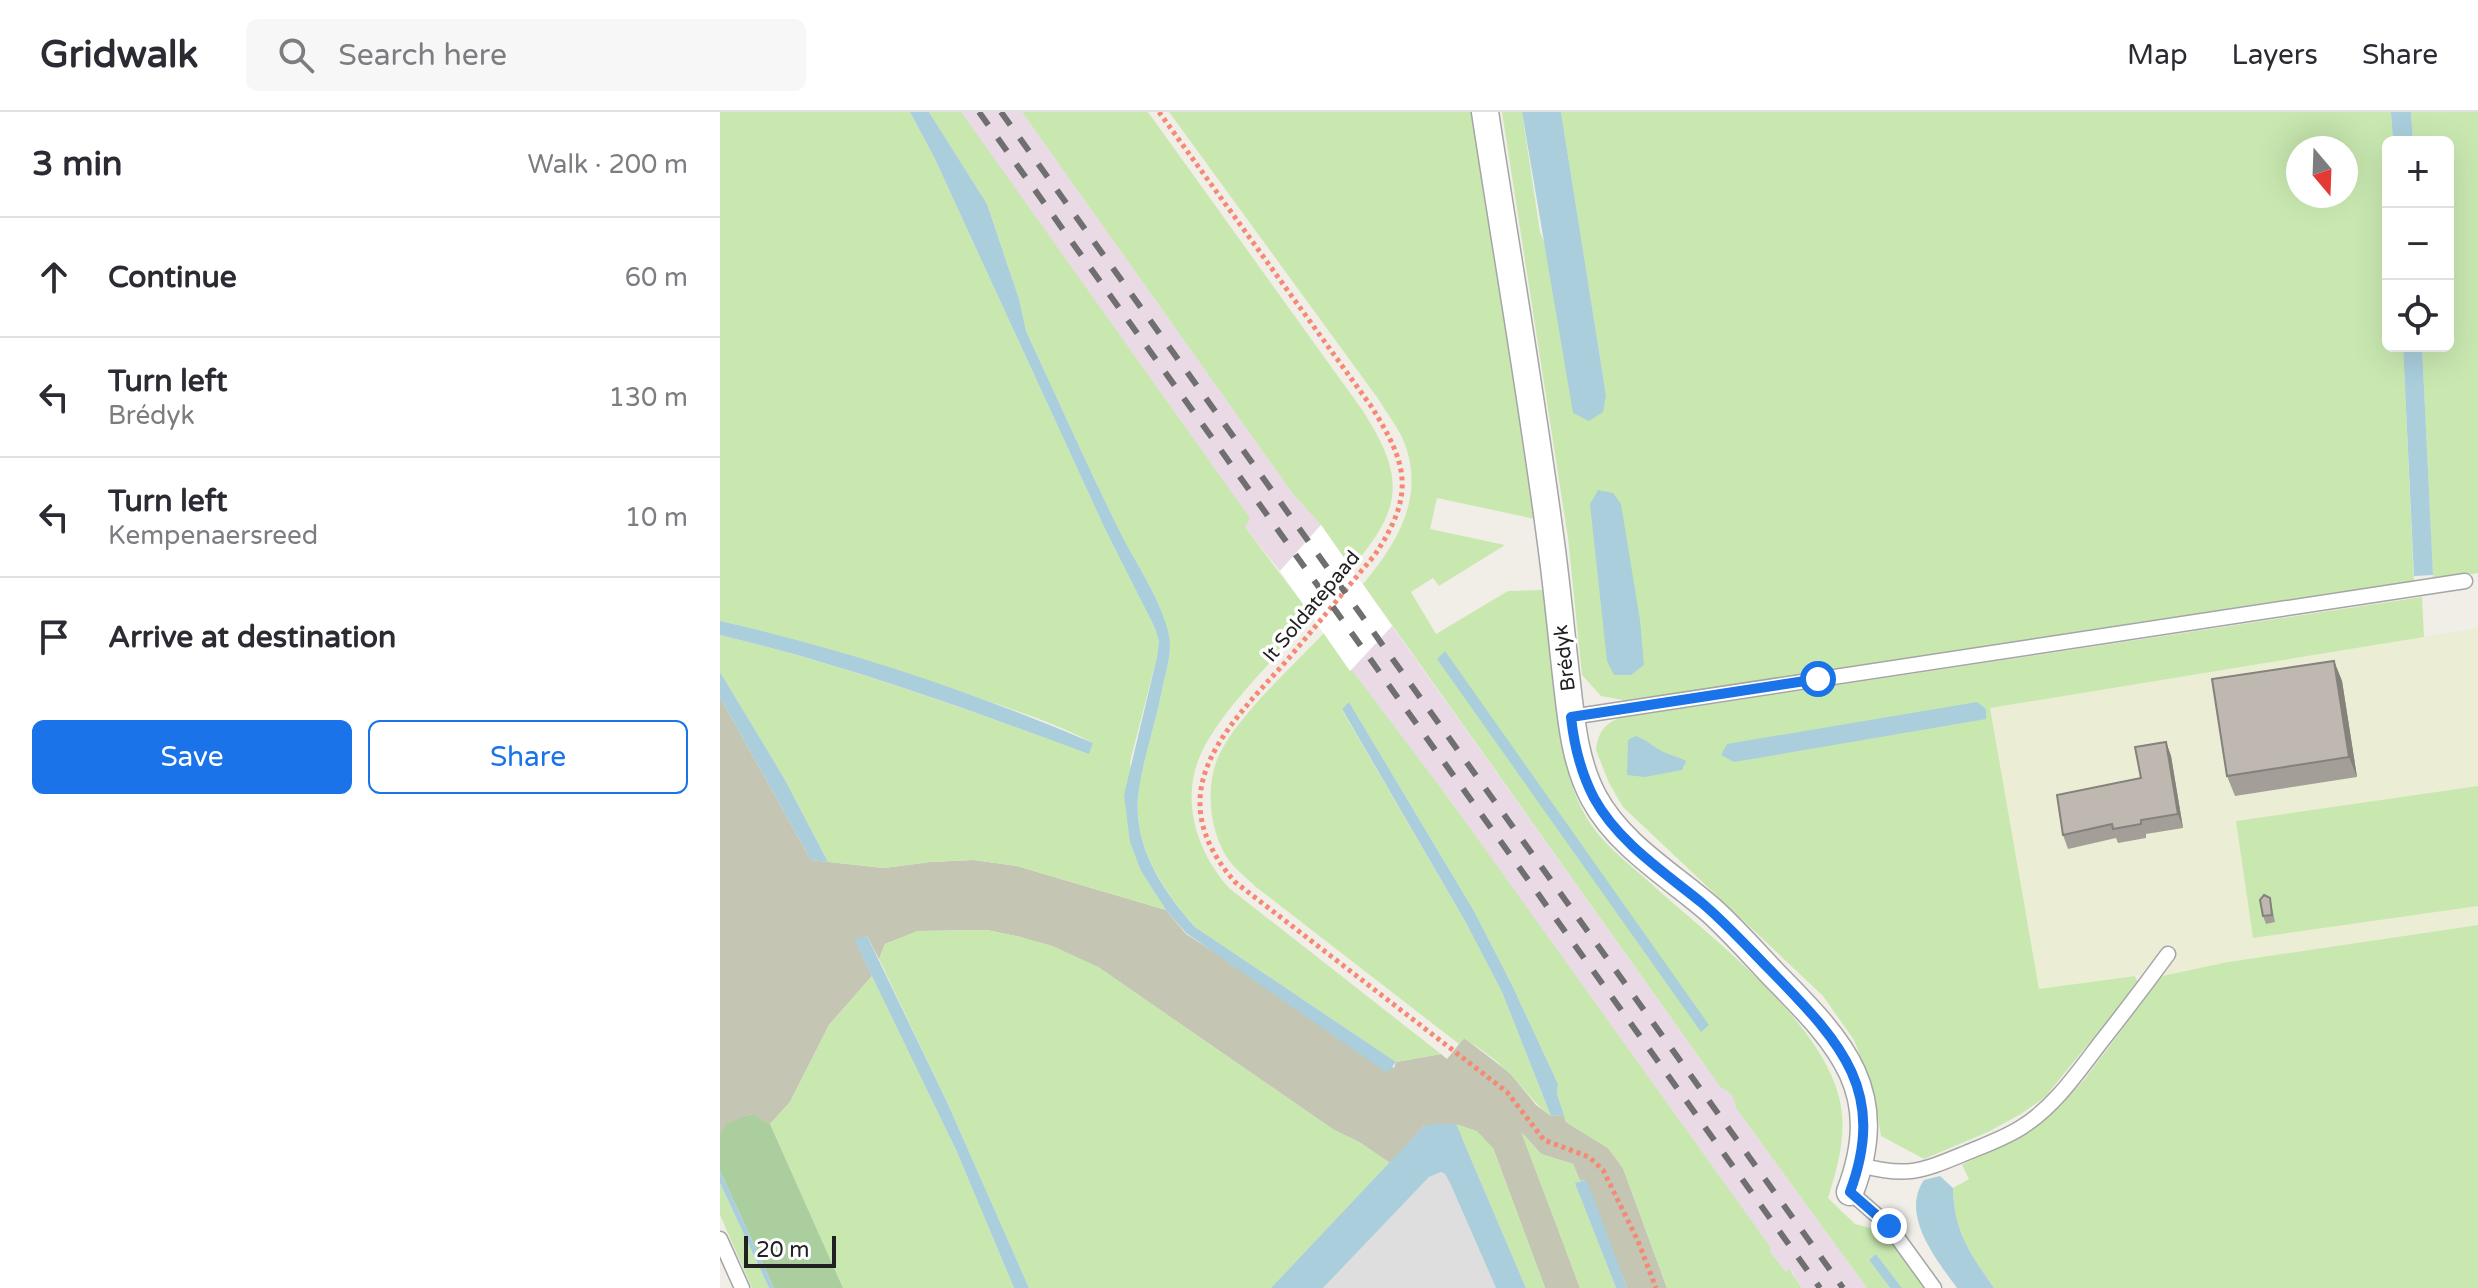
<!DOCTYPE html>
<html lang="en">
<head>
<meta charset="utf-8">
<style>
	:root { --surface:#fff; --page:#f7f7f7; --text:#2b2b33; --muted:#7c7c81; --line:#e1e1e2; --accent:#1a73e8 }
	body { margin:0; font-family:"Varela Round",sans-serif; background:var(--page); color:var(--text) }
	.controls { position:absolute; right:24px; top:24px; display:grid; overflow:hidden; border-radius:12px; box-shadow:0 8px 32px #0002 }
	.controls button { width:72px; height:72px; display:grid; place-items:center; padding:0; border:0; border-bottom:2px solid var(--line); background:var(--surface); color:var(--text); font:40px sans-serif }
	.compass { position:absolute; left:1566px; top:24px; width:72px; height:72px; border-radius:50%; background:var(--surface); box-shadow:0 8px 32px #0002; rotate:161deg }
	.scale { position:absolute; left:24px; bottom:20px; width:92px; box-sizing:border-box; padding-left:8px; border:4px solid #212121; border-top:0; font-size:22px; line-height:28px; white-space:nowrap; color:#212121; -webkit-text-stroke:6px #fff; paint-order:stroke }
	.stop { position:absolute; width:24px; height:24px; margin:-18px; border:6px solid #1a73e8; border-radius:50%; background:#fff }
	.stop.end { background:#1a73e8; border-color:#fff; box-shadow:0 2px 8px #0008 }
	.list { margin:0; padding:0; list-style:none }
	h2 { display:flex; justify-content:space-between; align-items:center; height:104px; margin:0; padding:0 32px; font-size:34px }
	h2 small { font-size:26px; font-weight:400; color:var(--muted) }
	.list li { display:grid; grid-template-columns:52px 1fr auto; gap:24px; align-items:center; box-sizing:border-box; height:120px; padding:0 32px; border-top:2px solid var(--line) }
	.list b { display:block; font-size:30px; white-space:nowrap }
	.list p { margin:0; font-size:26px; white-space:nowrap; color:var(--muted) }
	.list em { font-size:26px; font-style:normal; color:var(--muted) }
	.actions { display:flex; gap:16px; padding:24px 32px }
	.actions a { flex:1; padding:18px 0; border:2px solid var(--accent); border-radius:12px; text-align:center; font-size:28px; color:var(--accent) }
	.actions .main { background:var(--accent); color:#fff }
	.icon { flex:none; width:44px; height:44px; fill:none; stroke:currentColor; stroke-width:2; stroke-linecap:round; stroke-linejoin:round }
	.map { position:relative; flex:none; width:1758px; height:1176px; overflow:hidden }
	header { display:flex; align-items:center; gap:48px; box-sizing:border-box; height:112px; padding:0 40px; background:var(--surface); border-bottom:2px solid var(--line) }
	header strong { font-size:38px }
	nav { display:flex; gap:44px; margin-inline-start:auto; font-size:28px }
	.search { width:560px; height:72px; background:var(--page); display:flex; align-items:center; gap:20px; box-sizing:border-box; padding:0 28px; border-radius:12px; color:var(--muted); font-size:30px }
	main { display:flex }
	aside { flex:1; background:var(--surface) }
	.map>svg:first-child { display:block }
</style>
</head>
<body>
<header>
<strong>Gridwalk</strong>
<div class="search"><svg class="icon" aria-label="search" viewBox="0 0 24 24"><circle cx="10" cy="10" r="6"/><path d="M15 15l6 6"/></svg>Search here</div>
<nav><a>Map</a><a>Layers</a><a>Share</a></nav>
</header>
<main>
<aside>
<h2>3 min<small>Walk · 200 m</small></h2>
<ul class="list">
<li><svg class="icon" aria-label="ahead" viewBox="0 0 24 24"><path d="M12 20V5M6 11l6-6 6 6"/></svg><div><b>Continue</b></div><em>60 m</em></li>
<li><svg class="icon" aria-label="left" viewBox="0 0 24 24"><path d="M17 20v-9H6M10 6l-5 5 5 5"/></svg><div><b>Turn left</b><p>Brédyk</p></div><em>130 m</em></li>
<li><svg class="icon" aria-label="left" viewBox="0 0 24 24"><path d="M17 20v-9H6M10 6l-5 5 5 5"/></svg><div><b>Turn left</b><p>Kempenaersreed</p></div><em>10 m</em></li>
<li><svg class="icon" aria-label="arrive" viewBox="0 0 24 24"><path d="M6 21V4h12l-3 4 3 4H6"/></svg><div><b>Arrive at destination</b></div></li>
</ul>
<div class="actions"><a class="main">Save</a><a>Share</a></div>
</aside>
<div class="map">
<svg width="1758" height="1176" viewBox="0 0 1758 1176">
	<rect width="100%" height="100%" fill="#f1eee8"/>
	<path fill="#dfdede" d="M721,1060l4,2 5,9 46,105h-173l106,-111z"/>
	<path fill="#eadae6" d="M241,0h61l271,382 28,31 -41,46 -35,-44z
		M672,514l329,462 8,3 5,6 2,11 131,180h-65l-10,-16 -7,4 -336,-477 -99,-128z"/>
	<path fill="#c4c5b3" d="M0,585l91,163 73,8 46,-6 44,-2 43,6 149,44 20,24 208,134 2,-6 45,-8 6,5 17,-21 46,35 26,32 15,11 13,-1 2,7 42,26 15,20 44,120h-40l-42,-108 -5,1 -7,-17 -32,-10 -18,-20 57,154h-35l-52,-140 -69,-22 -34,37 -31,-21 -25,-12 -236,-163 -77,-30 -34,-7 -69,1 -33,13 -6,15 -12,-23 -12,4 17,36 -43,49 -39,77 -20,22 -19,-10 -31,21z"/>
	<path fill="#ebeed4" d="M1758,516v297l-250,37 -66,14 -18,-2 -105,16 -50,-282z"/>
	<path fill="#c9e8b0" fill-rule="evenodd" d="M0,0h190l24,45 172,374 48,95 5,15 -2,16 -27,105 11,109 25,39 -149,-44 -43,-6 -44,2 -46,6 -56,-6 -44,-84 -64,-106v-37c126,30 247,75 369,118l4,-10c-41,-22 -87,-35 -131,-51 -80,-27 -160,-52 -242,-71z
		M209,0h32l289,406 -5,9 67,89c-33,39 -93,95 -112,140 -20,46 -2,97 29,132l212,166 -45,8 -201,-135c-32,-37 -61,-79 -57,-131 4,-34 16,-67 23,-101 3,-18 12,-42 8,-60 -7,-34 -34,-73 -50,-105 -32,-65 -62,-132 -93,-199l-7,-32 -32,-95z
		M302,0h126l215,299c42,66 41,97 -12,157l-30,-43 -28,-31z
		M449,0h302l64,407 -98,-21 -7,31 75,16 -66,41 -6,-8 -22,14 25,42 72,-43 36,-1c4,34 8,68 12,103 6,46 9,94 36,133 15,21 37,38 56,55 61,55 171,137 191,216 9,35 -1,69 -11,101l27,26 22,6 15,12 33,46h-23l-26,-34 -7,6 21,28h-23l-131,-180c-2,-11 -4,-16 -15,-20l-358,-504c36,-43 64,-90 39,-147 -6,-12 -16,-25 -23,-37z
		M782,0h20l18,120 66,163 -45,-283h830l2,30h-5v204h15l11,236 -767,116 -24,2 -22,-4 -19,-21 -14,-137zM1578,36h48v48h-48z
		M1691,0h67v461l-45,6 -11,-233h26v-204h-35z
		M1702,485l2,40 -434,71 49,281 96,-13 3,7 -93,114 -24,17 -33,18 -64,27 -43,-23 -7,-44 -20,-52 -31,-44 -200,-189 -14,-24 -13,-33c2,-17 8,-26 23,-32z
		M604,521l125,166 322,449 -2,3 17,21 3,-3 13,19h-135l-44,-120 -15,-20 -42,-26 -9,-28 1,-10 -46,-99 -38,-74 -125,-209 -7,8 123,211 37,71 49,124c-17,-12 -27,-28 -41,-42 -13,-14 -30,-25 -46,-36l-5,6 -203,-157c-10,-10 -23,-19 -30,-31 -17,-28 -21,-71 -7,-101 20,-41 73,-88 105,-122z
		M1758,674v120l-225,32 -17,-117z
		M1758,813v363h-484c-24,-35 -40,-56 -41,-100l16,-9 -7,-14 68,-36 26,-19 28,-30 78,-104 66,-14z
		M267,818l34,7 32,9 45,21 236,163 25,12 31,21 -119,125h-242l-82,-186 -68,-143 6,-15 33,-13z
		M152,864l85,176 57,136h-171l-73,-164 20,-22 39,-77z
		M736,1012l21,7 16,17 52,140h-19z
		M801,1020l20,22 32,10 7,17 -4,3 40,104h-36z
		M0,1071l49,105h-17l-32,-73z"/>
	<path fill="#aace9e" d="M32,1002l18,10 73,164h-69l-54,-117v-36l6,-11z"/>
	<path fill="#aacedc" d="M190,0h19l58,92 32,95 7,32c31,67 61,134 93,199 16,32 43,71 50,105 4,18 -5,42 -8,60 -7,34 -19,67 -23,102 -4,51 25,94 57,130l201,135 -9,11 -201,-140 -20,-23 -25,-39 -11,-29 -6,-47 33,-138 2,-16 -5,-15 -48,-95 -172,-374z
		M802,0h39l45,283 -3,17 -14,9 -16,-8z
		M1671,0h20l2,30h-20z
		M1683,234h19l11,229 -19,1z
		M878,378l15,3 8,11 19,116 4,45 -13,10h-17l-7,-14 -17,-157z
		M0,509c128,29 253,71 373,122l-4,11c-122,-45 -243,-89 -369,-119z
		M725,539l264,374 -8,7 -264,-373z
		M0,560l64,106 44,84 -17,-2 -91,-163z
		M629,590l125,209 38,74 46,99 -1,10 7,21 -13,1 -49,-124 -37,-71 -123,-212z
		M1257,590l9,7v10l-252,43 -13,-7 6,-11z
		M916,624c11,4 15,9 24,14 8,5 17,6 26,11l-4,9 -37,7 -18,-2 1,-35z
		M147,824l80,166 82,186h-15l-57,-136 -103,-213z
		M716,1012h20l70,164h-30l-46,-105 -5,-9 -4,-2 -12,5 -106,111h-52l153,-162z
		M0,1059l54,117h-5l-49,-105z
		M1220,1064l13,12c1,44 17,65 41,100h-37c-21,-29 -57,-73 -33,-108z
		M865,1068l5,8 37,100h-11l-41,-105z
		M1156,1142l26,34h-12l-21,-28z"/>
	<path fill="#fff" d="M601,413l71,101 -42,45 -70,-100z"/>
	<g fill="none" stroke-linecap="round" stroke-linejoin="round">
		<g stroke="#a5a5a5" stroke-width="17">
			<path id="service" d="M851,605l894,-136
				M1140,1053c48,13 62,6 106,-12 19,-8 39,-15 56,-26 33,-21 56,-55 79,-85 23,-29 45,-58 67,-88
				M1130,1080l39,34 45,62
				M0,1127l22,49"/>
		</g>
		<g stroke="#a5a5a5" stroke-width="29">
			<path id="minor" d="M765,0c22,143 47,287 66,431 6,44 10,88 15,132 5,42 8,86 28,123 26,48 78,78 118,113 22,20 42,43 63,65 68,69 113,116 75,216"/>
		</g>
		<path stroke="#f58975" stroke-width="5" stroke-dasharray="4 4" stroke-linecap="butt" d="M439,0l212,294c38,60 44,89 3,150 -29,34 -57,69 -86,103 -61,69 -132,132 -53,223l272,210 37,48 45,17 14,13 35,71 18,47"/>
		<use href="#service" stroke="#fff" stroke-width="14"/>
		<use href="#minor" stroke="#fff" stroke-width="26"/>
		<path stroke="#6f6f6f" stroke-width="6" stroke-dasharray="16 16" stroke-linecap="butt" d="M259,0l841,1176
			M281,0l842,1176"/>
	</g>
	<path fill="#a39e98" d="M1614,549l8,20 15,96 -122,19 -8,-20z
		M1446,630l5,14 12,72 -37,6v4l-28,5 -2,-5 -48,11 -5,-14 78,-57z
		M1550,786l5,24 -9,2 -3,-8z"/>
	<path fill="#85817c" d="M1614,549l8,20 15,96 -8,-20z
		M1446,630l5,14 12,72 -5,-14z"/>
	<path fill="#beb8b1" stroke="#85817c" stroke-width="2" d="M1614,549l15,96 -122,19 -15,-97z
		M1446,630l12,72 -37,6v4l-28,5 -1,-5 -49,11 -6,-40 84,-17 -6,-31z
		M1544,783l6,3 2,17 -9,1 -3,-16z"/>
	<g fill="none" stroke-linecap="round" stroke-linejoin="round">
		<path stroke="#1a73e8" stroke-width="10" d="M1098,567l-247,38c3,28 10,56 23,81 24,44 70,74 108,105 26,22 49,48 73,72 67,69 112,117 75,217l39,34"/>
	</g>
	<g text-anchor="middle" stroke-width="7" stroke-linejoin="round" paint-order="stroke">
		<g font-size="20" fill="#212121" stroke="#fff">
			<text transform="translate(591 494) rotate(-50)" y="7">It Soldatepaad</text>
			<text transform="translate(844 546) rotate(-97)" y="7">Brédyk</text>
		</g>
	</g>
</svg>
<div class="controls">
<button>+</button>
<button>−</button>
<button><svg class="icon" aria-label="locate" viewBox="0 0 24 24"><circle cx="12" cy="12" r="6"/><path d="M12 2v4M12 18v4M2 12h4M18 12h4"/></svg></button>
</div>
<svg class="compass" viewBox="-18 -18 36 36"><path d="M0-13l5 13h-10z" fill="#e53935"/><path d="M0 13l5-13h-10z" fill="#7c7c81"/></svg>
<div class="scale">20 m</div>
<div class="stop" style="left:1098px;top:567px"></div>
<div class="stop end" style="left:1169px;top:1114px"></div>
</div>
</main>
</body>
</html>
